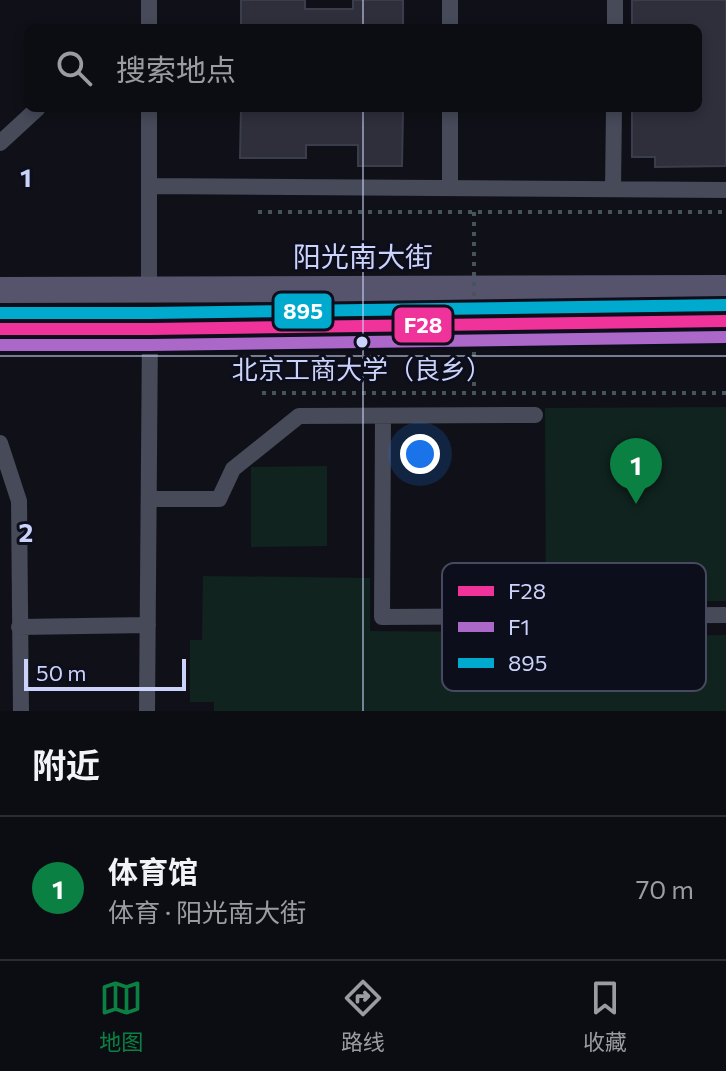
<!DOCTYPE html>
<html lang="zh">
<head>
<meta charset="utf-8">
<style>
	:root { --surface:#0c0d12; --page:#15161b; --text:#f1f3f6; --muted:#9a9c9f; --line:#2c2d32; --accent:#0b8043 }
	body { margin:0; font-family:Commissioner,"Noto Sans SC",sans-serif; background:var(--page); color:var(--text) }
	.scale { position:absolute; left:24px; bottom:20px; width:162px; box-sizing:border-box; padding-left:8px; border:4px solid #ccd3fb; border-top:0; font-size:22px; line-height:28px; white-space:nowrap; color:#ccd3fb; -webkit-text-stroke:6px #0d0e1c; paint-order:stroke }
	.you { position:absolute; left:420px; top:454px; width:28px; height:28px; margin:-20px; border:6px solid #fff; border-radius:50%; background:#1a73e8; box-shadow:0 0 0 12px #1a73e833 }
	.badge { display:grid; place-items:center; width:52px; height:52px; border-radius:50%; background:var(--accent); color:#fff; font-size:26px; font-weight:700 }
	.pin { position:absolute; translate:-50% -66px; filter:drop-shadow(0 2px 4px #0008) }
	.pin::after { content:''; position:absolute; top:42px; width:28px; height:24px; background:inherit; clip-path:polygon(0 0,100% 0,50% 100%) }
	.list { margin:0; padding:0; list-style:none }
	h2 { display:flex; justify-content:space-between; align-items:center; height:104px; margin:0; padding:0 32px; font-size:34px }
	h2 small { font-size:26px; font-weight:400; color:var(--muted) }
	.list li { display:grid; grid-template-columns:52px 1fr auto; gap:24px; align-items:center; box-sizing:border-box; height:144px; padding:0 32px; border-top:2px solid var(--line) }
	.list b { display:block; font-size:30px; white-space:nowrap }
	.list p { margin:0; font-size:26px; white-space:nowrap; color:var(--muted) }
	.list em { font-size:26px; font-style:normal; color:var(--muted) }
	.icon { flex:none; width:44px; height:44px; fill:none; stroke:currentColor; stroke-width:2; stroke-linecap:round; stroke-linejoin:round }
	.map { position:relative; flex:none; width:726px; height:711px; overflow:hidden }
	.search { position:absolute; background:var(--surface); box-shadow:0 4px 12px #0003; left:24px; right:24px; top:24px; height:88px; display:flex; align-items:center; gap:20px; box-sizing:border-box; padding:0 28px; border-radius:12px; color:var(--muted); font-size:30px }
	.sheet { height:248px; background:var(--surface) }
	nav { display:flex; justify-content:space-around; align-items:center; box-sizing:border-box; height:112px; border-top:2px solid var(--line); background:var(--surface); font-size:22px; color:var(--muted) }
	nav a { display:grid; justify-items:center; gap:4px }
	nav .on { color:var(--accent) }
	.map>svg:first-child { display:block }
</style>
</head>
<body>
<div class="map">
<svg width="726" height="711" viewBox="0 0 726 711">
	<rect width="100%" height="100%" fill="#101118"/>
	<path fill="#10231e" d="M726,407v194l-180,1 -1,-194z
		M327,466v80l-76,1v-80z
		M203,576l167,2v53l213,2 2,58h44l-1,-54 98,-2v76h-512v-9h-24v-62h12z"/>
	<path fill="#2e2f3b" stroke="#3a3d4c" stroke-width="2" d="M241,0h64v9h48v-9h50v28h-162z
		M632,0h94v166l-71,1v-10h-23v-49h66v-80h-66z
		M241,108h162l-1,58h-44v-21h-52v13h-66z"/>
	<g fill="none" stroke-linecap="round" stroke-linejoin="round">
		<path stroke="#46555a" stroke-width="4" stroke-dasharray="4 6" stroke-linecap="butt" d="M258,212h468
			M262,393h464"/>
		<path stroke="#464a59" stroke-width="16" d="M149,0v28
			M450,28v-28
			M615,28v-28
			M0,143l38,-35
			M149,186l577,4
			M450,188v-80
			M613,189l1,-81
			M149,289v-181
			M383,416l-1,201 344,-2
			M0,443l19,58 2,210
			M149,499h70l14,-30 66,-53 236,-1
			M19,627l129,-2
			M147,711l3,-382"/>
		<path stroke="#56536c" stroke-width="26" d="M0,290l726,-2
			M0,329h150l576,-8"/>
		<path stroke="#46555a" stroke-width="4" stroke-dasharray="4 6" stroke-linecap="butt" d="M474,212v181"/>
		<g stroke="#0d0e1c" stroke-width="18">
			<path id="bus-1" d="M0,329h150l576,-8"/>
		</g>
		<g stroke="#0d0e1c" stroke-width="18">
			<path id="bus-2" d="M0,345h150l576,-8"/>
		</g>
		<g stroke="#0d0e1c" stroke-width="18">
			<path id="bus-3" d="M0,313h150l576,-8"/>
		</g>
		<use href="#bus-1" stroke="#ef339a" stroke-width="12"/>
		<use href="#bus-2" stroke="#ac68c9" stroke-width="12"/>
		<use href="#bus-3" stroke="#00a9ce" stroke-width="12"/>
	</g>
	<path fill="none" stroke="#ccd3fb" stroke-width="2" stroke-opacity="0.55" d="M363,0v28M363,108v603M0,356h726"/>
	<circle fill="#ccd3fb" stroke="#0d0e1c" stroke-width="3" cx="362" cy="342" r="7"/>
	<g text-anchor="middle" stroke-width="6" stroke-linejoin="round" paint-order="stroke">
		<g font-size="26" fill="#ccd3fb" stroke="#0d0e1c">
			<text x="362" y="379">北京工商大学（良乡）</text>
		</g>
		<g font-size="28" fill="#ccd3fb" stroke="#0d0e1c">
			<text x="363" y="267">阳光南大街</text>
		</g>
	</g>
	<rect x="442" y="563" width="264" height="128" rx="12" fill="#0d0e1c" stroke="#46495f" stroke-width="2"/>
	<rect x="458" y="586" width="36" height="10" fill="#ef339a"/>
	<rect x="458" y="622" width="36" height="10" fill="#ac68c9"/>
	<rect x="458" y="658" width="36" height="10" fill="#00a9ce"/>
	<g font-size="22" fill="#ccd3fb">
		<text x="508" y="599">F28</text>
		<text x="508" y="635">F1</text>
		<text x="508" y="671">895</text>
	</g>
	<g font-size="26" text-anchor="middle" font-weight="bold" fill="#ccd3fb" stroke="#0d0e1c" stroke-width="6" stroke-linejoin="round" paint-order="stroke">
		<text x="26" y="187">1</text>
		<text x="26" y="542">2</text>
	</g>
	<g stroke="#0d0e1c" stroke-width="3">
		<rect x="273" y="292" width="60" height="38" rx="8" fill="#00a9ce"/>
		<rect x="393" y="306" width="60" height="38" rx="8" fill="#ef339a"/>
	</g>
	<g font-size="22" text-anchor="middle" font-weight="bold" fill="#fff">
		<text x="303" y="319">895</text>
		<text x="423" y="333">F28</text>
	</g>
</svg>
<div class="scale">50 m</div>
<div class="you"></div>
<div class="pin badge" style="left:636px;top:504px">1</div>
<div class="search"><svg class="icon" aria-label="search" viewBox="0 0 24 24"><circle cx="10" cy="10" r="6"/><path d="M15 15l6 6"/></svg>搜索地点</div>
</div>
<section class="sheet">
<h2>附近<small></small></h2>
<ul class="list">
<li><span class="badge">1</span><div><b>体育馆</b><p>体育 · 阳光南大街</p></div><em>70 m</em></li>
</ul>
</section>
<nav>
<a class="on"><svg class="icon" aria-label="map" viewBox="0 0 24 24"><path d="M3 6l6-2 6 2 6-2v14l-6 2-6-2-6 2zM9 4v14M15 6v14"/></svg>地图</a>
<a><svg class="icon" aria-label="directions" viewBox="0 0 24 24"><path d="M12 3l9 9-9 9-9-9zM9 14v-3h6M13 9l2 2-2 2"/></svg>路线</a>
<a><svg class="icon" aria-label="saved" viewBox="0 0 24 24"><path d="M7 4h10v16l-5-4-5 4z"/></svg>收藏</a>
</nav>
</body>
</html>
